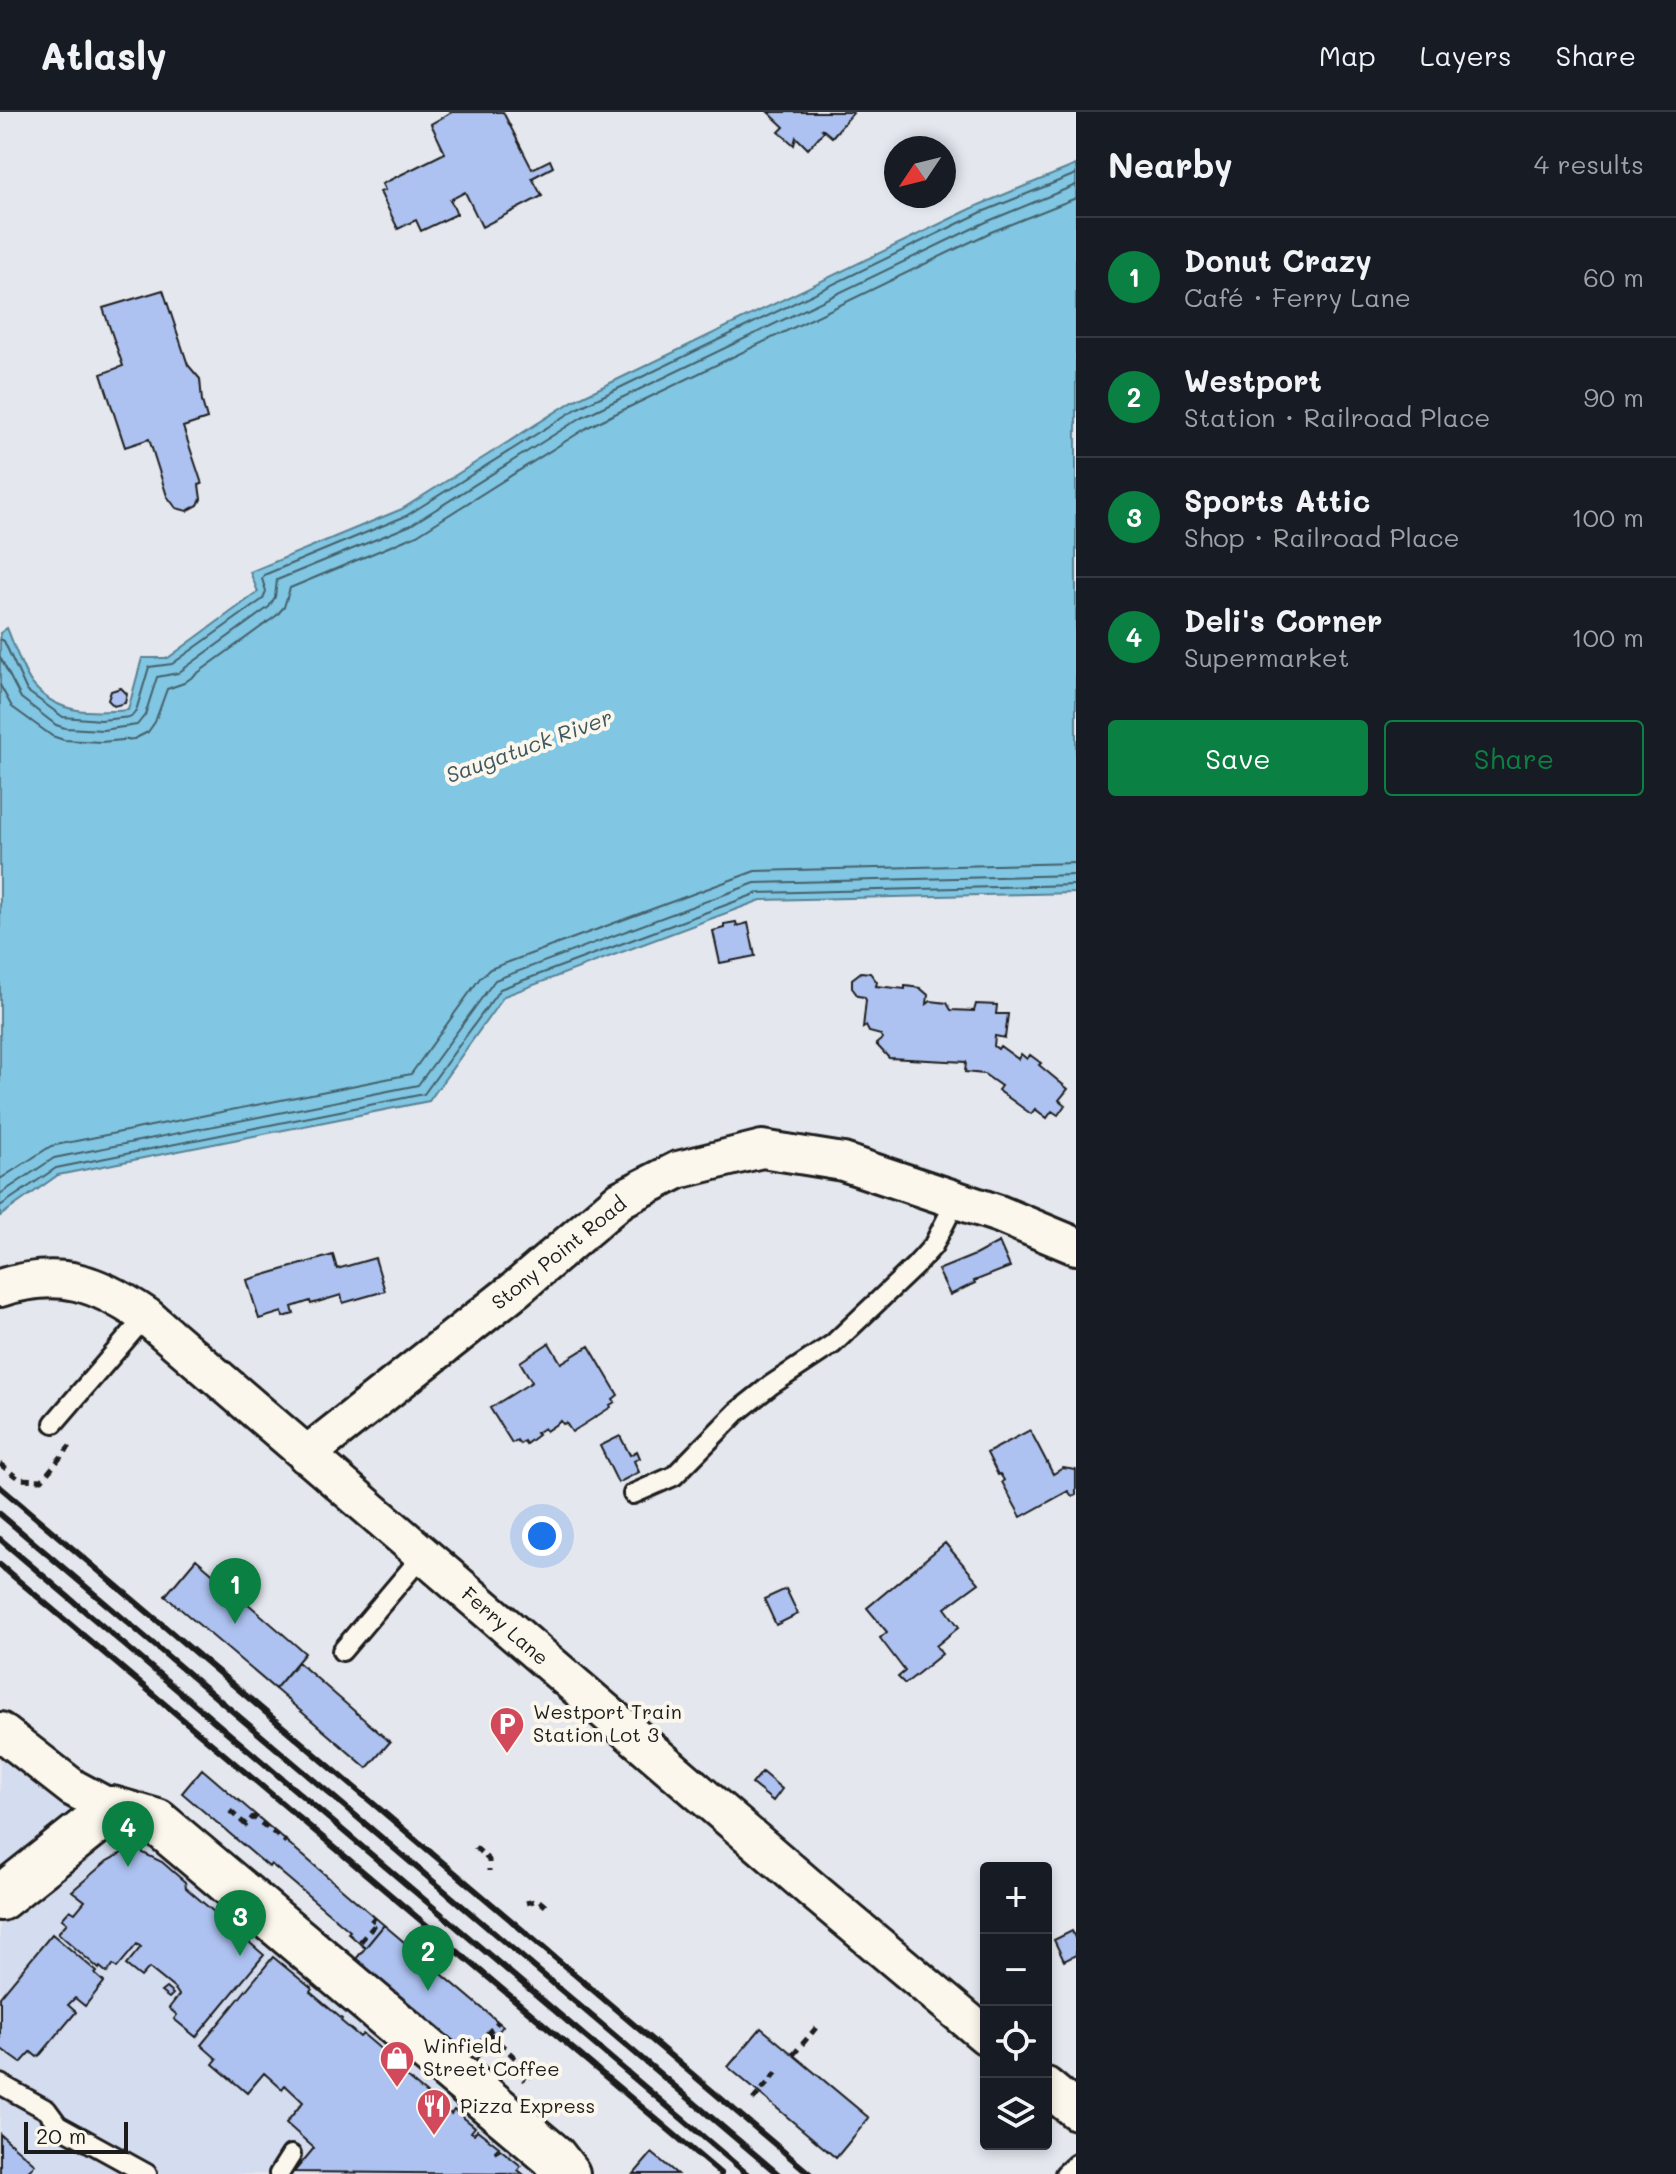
<!DOCTYPE html>
<html lang="en">
<head>
<meta charset="utf-8">
<style>
	:root { --surface:#171b24; --page:#20242c; --text:#f1f3f6; --muted:#9ea1a6; --line:#363941; --accent:#0b8043 }
	body { margin:0; font-family:Mali,sans-serif; background:var(--page); color:var(--text) }
	.controls { position:absolute; right:24px; bottom:24px; display:grid; overflow:hidden; border-radius:8px; box-shadow:0 4px 12px #0003 }
	.controls button { width:72px; height:72px; display:grid; place-items:center; padding:0; border:0; border-bottom:2px solid var(--line); background:var(--surface); color:var(--text); font:40px sans-serif }
	.compass { position:absolute; left:884px; top:24px; width:72px; height:72px; border-radius:50%; background:var(--surface); box-shadow:0 4px 12px #0003; rotate:235deg }
	.scale { position:absolute; left:24px; bottom:20px; width:104px; box-sizing:border-box; padding-left:8px; border:4px solid #1c1c1c; border-top:0; font-size:22px; line-height:28px; white-space:nowrap; color:#1c1c1c; -webkit-text-stroke:6px #fbf7ec; paint-order:stroke }
	.you { position:absolute; left:542px; top:1424px; width:28px; height:28px; margin:-20px; border:6px solid #fff; border-radius:50%; background:#1a73e8; box-shadow:0 0 0 12px #1a73e833 }
	.badge { display:grid; place-items:center; width:52px; height:52px; border-radius:50%; background:var(--accent); color:#fff; font-size:26px; font-weight:700 }
	.pin { position:absolute; translate:-50% -66px; filter:drop-shadow(0 2px 4px #0008) }
	.pin::after { content:''; position:absolute; top:42px; width:28px; height:24px; background:inherit; clip-path:polygon(0 0,100% 0,50% 100%) }
	.list { margin:0; padding:0; list-style:none }
	h2 { display:flex; justify-content:space-between; align-items:center; height:104px; margin:0; padding:0 32px; font-size:34px }
	h2 small { font-size:26px; font-weight:400; color:var(--muted) }
	.list li { display:grid; grid-template-columns:52px 1fr auto; gap:24px; align-items:center; box-sizing:border-box; height:120px; padding:0 32px; border-top:2px solid var(--line) }
	.list b { display:block; font-size:30px; white-space:nowrap }
	.list p { margin:0; font-size:26px; white-space:nowrap; color:var(--muted) }
	.list em { font-size:26px; font-style:normal; color:var(--muted) }
	.actions { display:flex; gap:16px; padding:24px 32px }
	.actions a { flex:1; padding:18px 0; border:2px solid var(--accent); border-radius:8px; text-align:center; font-size:28px; color:var(--accent) }
	.actions .main { background:var(--accent); color:#fff }
	.icon { flex:none; width:44px; height:44px; fill:none; stroke:currentColor; stroke-width:2; stroke-linecap:round; stroke-linejoin:round }
	.map { position:relative; flex:none; width:1076px; height:2062px; overflow:hidden }
	header { display:flex; align-items:center; gap:48px; box-sizing:border-box; height:112px; padding:0 40px; background:var(--surface); border-bottom:2px solid var(--line) }
	header strong { font-size:38px }
	nav { display:flex; gap:44px; margin-inline-start:auto; font-size:28px }
	main { display:flex }
	aside { flex:1; background:var(--surface) }
	.map>svg:first-child { display:block }
</style>
</head>
<body>
<header>
<strong>Atlasly</strong>
<nav><a>Map</a><a>Layers</a><a>Share</a></nav>
</header>
<main>
<div class="map">
<svg width="1076" height="2062" viewBox="0 0 1076 2062">
	<rect width="100%" height="100%" fill="#e4e7ee"/>
	<filter id="ink" filterUnits="userSpaceOnUse"><feTurbulence type="fractalNoise" baseFrequency=".0125" numOctaves="2"/><feDisplacementMap in="SourceGraphic" scale="16" xChannelSelector="R" yChannelSelector="G"/><feConvolveMatrix kernelMatrix="1 2 1 2 8 2 1 2 1" color-interpolation-filters="sRGB"/></filter>
	<g filter="url(#ink)">
		<path fill="#d4dcef" d="M0,1619l112,78 455,365h-567z"/>
		<path fill="#81c6e2" stroke="#598293" stroke-width="2" d="M1076,53v728l-315,7 -257,96 -75,105 -371,74 -58,41v-583l7,-5c7,16 16,46 27,58 25,29 59,27 94,24l14,-52h26l90,-66 -8,-20 152,-63 171,-108 406,-196z"/>
		<g fill="none" stroke-linecap="round" stroke-linejoin="round">
			<path stroke="#44606b" stroke-width="2" d="M0,527l4,2 23,50 36,26 38,3 30,-3 5,-6 13,-44 23,-3 91,-65 3,-8 -4,-12 2,-4 142,-59 172,-108 404,-196 94,-38
				M0,545l21,41 35,27 9,3 38,2 34,-5 8,-10 12,-38 21,-4 91,-66 6,-10 2,-17 134,-55 171,-108 404,-195 90,-37
				M0,573l12,22 40,29 12,4 37,2 33,-3 14,-7 7,-10 12,-33 17,-6 92,-67 8,-9 6,-19 127,-53 171,-108 403,-195 85,-34
				M0,1067l51,-33 360,-72 69,-96 10,-9 265,-98 321,-8
				M0,1082l54,-36 364,-73 77,-105 260,-97 321,-8
				M0,1094l56,-38 368,-74 76,-105 258,-96 318,-8"/>
		</g>
		<path fill="#adc2f1" stroke="#1c1c1c" stroke-width="2" d="M452,0h51l29,57 18,-9 3,7 -21,11 10,18 -60,31 -17,-35 -15,8 7,14 -36,17 -5,-11 -18,9 -18,-37 5,-2 -3,-6 63,-31 -14,-29z
			M768,0h83l2,1 -21,24 -11,-9 3,3 -16,18 -12,-12 -2,8 -15,-13 5,-5z
			M163,178l25,75 12,14 2,22 5,18 -24,8 19,57 -3,1 2,14 -3,6 -11,6 -11,-3 -9,-12 -18,-57 -24,8 -24,-73 22,-8 -20,-58z
			M121,576l6,6 -2,9 -11,3 -6,-6 3,-9z
			M736,810l1,4 11,-3 7,33 -35,7 -7,-32 11,-3v-4z
			M861,860l9,1 7,9 -1,4 29,3v-3l15,2 8,7 -1,9 4,-3 16,2 4,7 23,1 2,-7 21,1 -1,9h12l-3,24 -10,-2 -1,10 4,3 2,-3 18,13 3,-5 6,5 3,-4 11,8 -2,2 29,24 -9,11 6,5 -7,10 -6,-4 -5,7 -12,-9 -4,5 -33,-24 3,-4 -17,-12 -19,-2 1,-10 -77,-4 -13,-14 6,-5 -1,-4 -12,-3 -3,-6 -3,2 3,-28 -2,-3 -6,-1 -6,-8v-9z
			M999,1130l11,25 -36,14 1,2 -25,12 -12,-25 37,-15z
			M333,1143l4,14 38,-11 10,33 -42,12 -2,-8 -30,9 -1,-3 -18,6 2,7 -11,3 -1,-5 -23,7 -12,-39z
			M549,1231l12,20 28,-17 29,49 -5,4 2,3 -5,3 1,2 -39,25 -6,-9 -3,1 -2,-3 -15,10 -2,-3 -8,5 2,2 -12,9 -2,-3 -4,3 -3,-4 -5,3 -22,-35 42,-26 -12,-20z
			M1030,1318l23,44 10,-6 13,2v25l-4,1 -4,-5 -47,26 -19,-35 2,-2 -4,-6 -2,1 -11,-22z
			M620,1324l10,19 7,-4 3,7 -6,3 5,11 -21,11 -18,-37z
			M945,1431l34,40 -34,25 14,19 -23,19 6,8 -37,30 -7,-7 7,-6 -25,-33 7,-6 -20,-24z
			M196,1447l109,94 -30,36 -110,-93z
			M786,1477l12,25 -22,11 -12,-26z
			M298,1550l92,80 -23,26 -92,-79z
			M202,1657l182,156 -19,23 -17,-15 2,-2 -79,-67 -2,3 -87,-74z
			M762,1660l20,17 -9,12 -21,-17z
			M142,1737l1,4 19,9 23,20 1,6 78,67 -68,82 -22,-18 3,-4 -8,-7 10,-13 -4,-6 -26,-21 -8,9 -15,-12 15,-18 -4,-3 -20,24 -4,-3 -6,8 -7,-6 -1,2 -41,-36 9,-10 -5,-4 8,-9 5,3 10,-12 -13,-10 35,-30 15,-8v-3z
			M384,1813l119,101 -28,35 -119,-102z
			M1072,1819l4,9v15l-12,6 -10,-21z
			M52,1822l45,38 -2,2 9,8 -19,24 -10,-8 -7,7 8,7 -35,42 -4,3 -6,-5 -10,11 -21,-15v-51z
			M273,1845l39,32 -2,3 32,27 -1,2 19,16 3,-3 20,17 -3,3 2,2 4,-4 17,15 -4,4 52,43 3,-4 21,17 -4,5 3,2 3,-4 22,17 -4,4 1,2 4,-4 21,17 -3,4 5,4 -229,-2 20,-24 -28,-25 17,-21 -18,-17 -3,4 -18,-16 -17,20 -34,-29 4,-5 -16,-14z
			M166,1876l7,6 -4,4 -8,-6z
			M761,1916l108,90 -33,40 -108,-91z
			M0,2022l35,30 -9,10h-26z
			M652,2041l25,21h-43z"/>
		<g fill="none" stroke-linecap="round" stroke-linejoin="round">
			<g stroke="#1c1c1c" stroke-width="24">
				<path id="lane" d="M54,1311l92,-107
					M633,1382l41,-18 63,-64 34,-27 62,-41 82,-78 18,-20 24,-47
					M342,1539l81,-96
					M0,1972l47,26 11,15 89,49
					M279,2062l12,-19
					M1065,2062l11,-10"/>
			</g>
			<g stroke="#1c1c1c" stroke-width="42">
				<path id="street" d="M0,1176c60,-19 96,-6 146,28l671,578 169,142
					M306,1343l210,-166 105,-90 57,-29 84,-21 81,13 156,52 77,32
					M0,1619l73,57 39,21
					M1046,1974l30,25"/>
			</g>
			<g stroke="#1c1c1c" stroke-width="50">
				<path id="secondary" d="M0,1786l112,-89 45,13 396,334 14,18"/>
			</g>
			<path stroke="#1c1c1c" stroke-width="5" stroke-dasharray="8 6" stroke-linecap="butt" d="M0,1352l19,15 23,1 28,-34
				M230,1699l16,14 7,-8 33,25
				M475,1735l14,13v11
				M526,1791l12,-3 11,9
				M360,1830l14,-16 -4,-3 5,-6
				M489,1921l43,41 -7,7 -2,-2
				M477,1933l21,-23
				M793,1943l23,-27
				M753,1988l24,-28"/>
			<use href="#lane" stroke="#fbf7ec" stroke-width="18"/>
			<use href="#street" stroke="#fbf7ec" stroke-width="36"/>
			<use href="#secondary" stroke="#fbf7ec" stroke-width="44"/>
			<path stroke="#1c1c1c" stroke-width="6" d="M0,1375l810,687
				M0,1402l778,660
				M0,1427l747,635
				M0,1453l721,609"/>
		</g>
	</g>
	<defs>
		<g id="parking-pin" transform="scale(1.8)"><path d="M0 17L-7.5 6A9.5 9.5 0 1 1 7.5 6Z" fill="#d1495b" stroke="#fbf7ec"/><path d="M-3.5-5.5H1a3.5 3.5 0 0 1 0 7H-1V5.5H-3.5ZM-1-3.4V-.6H.8a1.4 1.4 0 0 0 0-2.8Z" fill="#fff"/></g>
		<g id="shop-pin" transform="scale(1.8)"><path d="M0 17L-7.5 6A9.5 9.5 0 1 1 7.5 6Z" fill="#d1495b" stroke="#fbf7ec"/><path d="M-5-2.5h2.3a2.7 3.5 0 0 1 5.4 0H5L5.5 6h-11ZM-1.5-2.5h3a1.5 2.3 0 0 0-3 0Z" fill="#fff"/></g>
		<g id="restaurant-pin" transform="scale(1.8)"><path d="M0 17L-7.5 6A9.5 9.5 0 1 1 7.5 6Z" fill="#d1495b" stroke="#fbf7ec"/><path d="M-5-6h1v4h1v-4h1v4h1v-4h1v5L-1.5 .5V6h-2V.5L-5-1ZM5-6V6H3V1.5H1.5Q1.5-4 5-6Z" fill="#fff"/></g>
	</defs>
	<g fill-rule="evenodd">
		<use href="#parking-pin" x="507" y="1612"/>
		<use href="#shop-pin" x="397" y="1946"/>
		<use href="#restaurant-pin" x="434" y="1994"/>
	</g>
	<g text-anchor="middle" stroke-width="8" stroke-linejoin="round" paint-order="stroke">
		<g font-size="20" fill="#1c1c1c" stroke="#fbf7ec">
			<text transform="translate(559 1141) rotate(-39)" y="7">Stony Point Road</text>
			<text transform="translate(505 1514) rotate(41)" y="7">Ferry Lane</text>
		</g>
		<g font-size="20" fill="#1c1c1c" stroke="#fbf7ec" text-anchor="start">
			<text x="533" y="1607">Westport Train<tspan x="533" dy="23">Station Lot 3</tspan></text>
			<text x="423" y="1941">Winfield<tspan x="423" dy="23">Street Coffee</tspan></text>
			<text x="460" y="2001">Pizza Express</text>
		</g>
		<g font-size="22" font-style="italic" fill="#3f5861" stroke="#fbf7ec">
			<text transform="translate(529 634) rotate(-20)" y="8">Saugatuck River</text>
		</g>
	</g>
</svg>
<div class="controls">
<button>+</button>
<button>−</button>
<button><svg class="icon" aria-label="locate" viewBox="0 0 24 24"><circle cx="12" cy="12" r="6"/><path d="M12 2v4M12 18v4M2 12h4M18 12h4"/></svg></button>
<button><svg class="icon" aria-label="layers" viewBox="0 0 24 24"><path d="M12 4l9 5-9 5-9-5zM3 14l9 5 9-5"/></svg></button>
</div>
<svg class="compass" viewBox="-18 -18 36 36"><path d="M0-13l5 13h-10z" fill="#e53935"/><path d="M0 13l5-13h-10z" fill="#9ea1a6"/></svg>
<div class="scale">20 m</div>
<div class="you"></div>
<div class="pin badge" style="left:235px;top:1512px">1</div>
<div class="pin badge" style="left:428px;top:1879px">2</div>
<div class="pin badge" style="left:240px;top:1844px">3</div>
<div class="pin badge" style="left:128px;top:1755px">4</div>
</div>
<aside>
<h2>Nearby<small>4 results</small></h2>
<ul class="list">
<li><span class="badge">1</span><div><b>Donut Crazy</b><p>Café · Ferry Lane</p></div><em>60 m</em></li>
<li><span class="badge">2</span><div><b>Westport</b><p>Station · Railroad Place</p></div><em>90 m</em></li>
<li><span class="badge">3</span><div><b>Sports Attic</b><p>Shop · Railroad Place</p></div><em>100 m</em></li>
<li><span class="badge">4</span><div><b>Deli's Corner</b><p>Supermarket</p></div><em>100 m</em></li>
</ul>
<div class="actions"><a class="main">Save</a><a>Share</a></div>
</aside>
</main>
</body>
</html>
